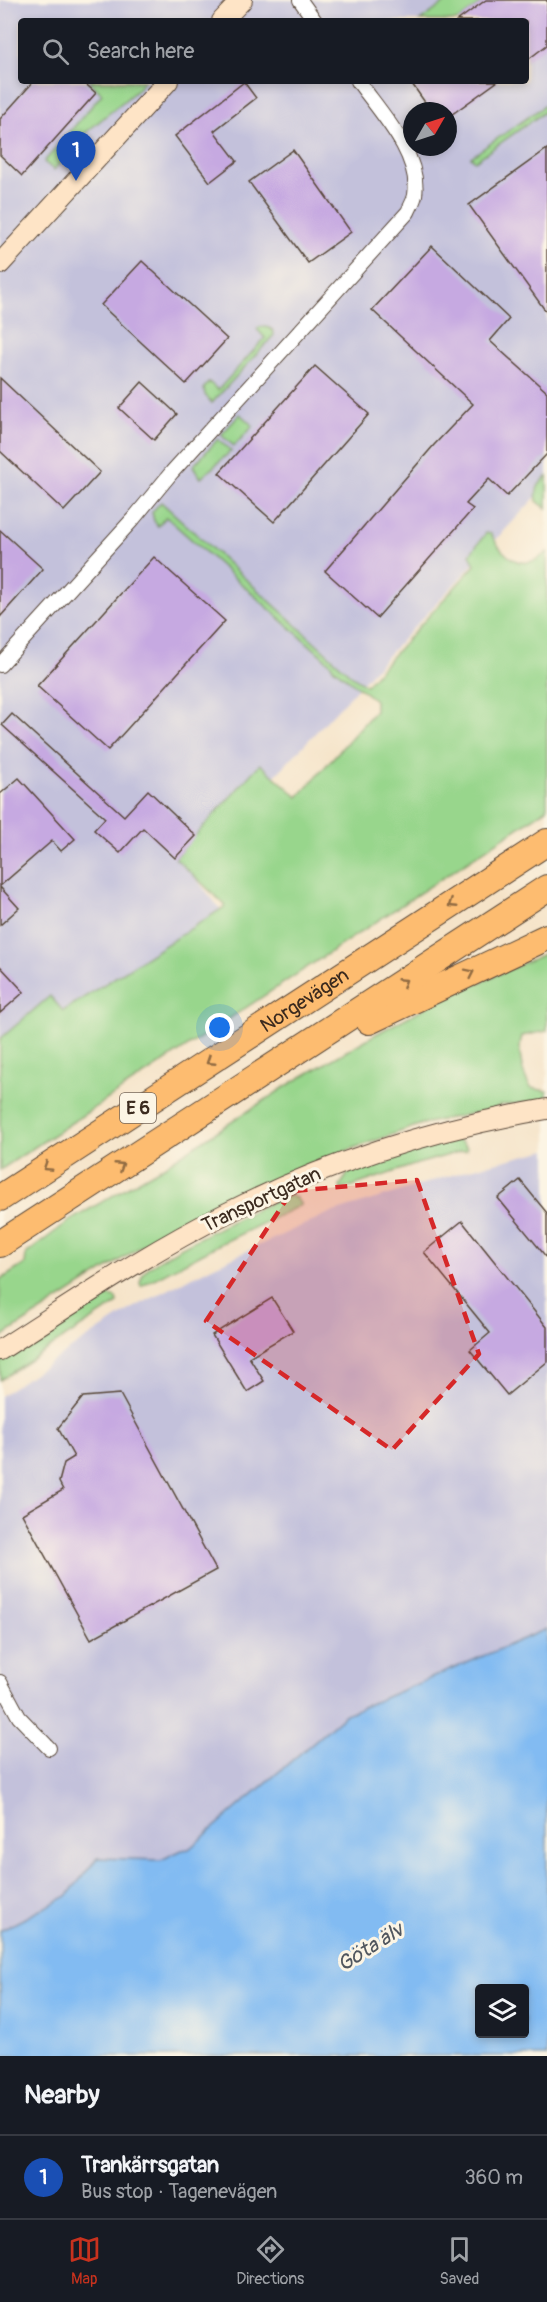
<!DOCTYPE html>
<html lang="en">
<head>
<meta charset="utf-8">
<style>
	:root { --surface:#171b24; --page:#20242c; --text:#f1f3f6; --muted:#9ea1a6; --line:#363941; --accent:#c8321e }
	body { margin:0; font-family:Pangolin,sans-serif; background:var(--page); color:var(--text) }
	.controls { position:absolute; right:18px; bottom:18px; display:grid; overflow:hidden; border-radius:6px; box-shadow:0 3px 9px #0003 }
	.controls button { width:54px; height:54px; display:grid; place-items:center; padding:0; border:0; border-bottom:2px solid var(--line); background:var(--surface); color:var(--text); font:30px sans-serif }
	.compass { position:absolute; left:403px; top:102px; width:54px; height:54px; border-radius:50%; background:var(--surface); box-shadow:0 3px 9px #0003; rotate:51deg }
	.you { position:absolute; left:220px; top:1028px; width:21px; height:21px; margin:-15px; border:4px solid #fff; border-radius:50%; background:#1a73e8; box-shadow:0 0 0 9px #1a73e833 }
	.badge { display:grid; place-items:center; width:39px; height:39px; border-radius:50%; background:var(--accent); color:#fff; font-size:20px; font-weight:700 }
	.pin { position:absolute; translate:-50% -50px; filter:drop-shadow(0 2px 3px #0008) }
	.pin::after { content:''; position:absolute; top:32px; width:21px; height:18px; background:inherit; clip-path:polygon(0 0,100% 0,50% 100%) }
	.list { margin:0; padding:0; list-style:none }
	h2 { display:flex; justify-content:space-between; align-items:center; height:78px; margin:0; padding:0 24px; font-size:26px }
	h2 small { font-size:20px; font-weight:400; color:var(--muted) }
	.list li { display:grid; grid-template-columns:39px 1fr auto; gap:18px; align-items:center; box-sizing:border-box; height:84px; padding:0 24px; border-top:2px solid var(--line) }
	.list b { display:block; font-size:22px; white-space:nowrap }
	.list p { margin:0; font-size:20px; white-space:nowrap; color:var(--muted) }
	.list em { font-size:20px; font-style:normal; color:var(--muted) }
	.icon { flex:none; width:33px; height:33px; fill:none; stroke:currentColor; stroke-width:2; stroke-linecap:round; stroke-linejoin:round }
	.map { position:relative; flex:none; width:547px; height:2056px; overflow:hidden }
	.search { position:absolute; background:var(--surface); box-shadow:0 3px 9px #0003; left:18px; right:18px; top:18px; height:66px; display:flex; align-items:center; gap:15px; box-sizing:border-box; padding:0 21px; border-radius:6px; color:var(--muted); font-size:22px }
	.sheet { height:162px; background:var(--surface) }
	nav { display:flex; justify-content:space-around; align-items:center; box-sizing:border-box; height:84px; border-top:2px solid var(--line); background:var(--surface); font-size:16px; color:var(--muted) }
	nav a { display:grid; justify-items:center; gap:3px }
	nav .on { color:var(--accent) }
	.map>svg:first-child { display:block }
</style>
</head>
<body>
<div class="map">
<svg width="547" height="2056" viewBox="0 0 547 2056">
	<rect width="100%" height="100%" fill="#fcf5e5"/>
	<filter id="ink" filterUnits="userSpaceOnUse"><feTurbulence type="fractalNoise" baseFrequency=".0167" numOctaves="2"/><feDisplacementMap in="SourceGraphic" scale="12" xChannelSelector="R" yChannelSelector="G"/><feConvolveMatrix kernelMatrix="1 2 1 2 8 2 1 2 1" color-interpolation-filters="sRGB"/></filter>
	<filter id="wash" filterUnits="userSpaceOnUse"><feTurbulence type="fractalNoise" baseFrequency=".008" numOctaves="4" result="noise"/><feDisplacementMap in="SourceGraphic" scale="24" xChannelSelector="R" yChannelSelector="G"/><feGaussianBlur stdDeviation="1.35" result="paint"/><feColorMatrix in="noise" values="0 0 0 0 0 0 0 0 0 0 0 0 0 0 0 0 0 1.4 0 .05"/><feComposite in="paint" operator="in"/></filter>
	<g filter="url(#wash)">
		<rect width="100%" height="100%" fill="#f5e3c8"/>
		<path fill="#c3c1db" fill-rule="evenodd" d="M0,0h547v485l-359,384 34,42 -222,143zM21,21h505v60h-505zM412,111h36v36h-36z
			M547,1150v479l-201,85 -157,135 -7,1 -21,10 -64,-2 -30,38 -67,35v-535l131,-87 79,-41 117,-54 151,-47z"/>
		<path fill="#98d68c" stroke="#6a8055" stroke-width="1.5" d="M449,0h37l-29,21h-37z
			M89,81h55l-7,9 -54,45 -29,35 -10,-8 58,-68z
			M547,104v6l-72,51 -4,-4z
			M259,327c7,0 15,0 15,8l-62,68 -7,-8 -1,-7 5,-6 9,8 47,-52 -8,-9z
			M240,414l13,12 -19,20 -13,-11z
			M218,439l13,12 -30,27 -8,-12z
			M547,476v33l-10,-8c-2,-13 1,-16 10,-25z
			M161,502l190,173 15,10 109,-120 -5,-11 16,-21 5,1c13,24 32,40 56,18v257l-547,361v-131l50,-43 13,15 163,-105 -51,-48 85,-94 38,33 77,-86v-11l-43,-33 -1,-3 -165,-147 -8,9 -4,-5 -2,-9z
			M547,953v78l-25,5c-5,14 0,39 9,52l16,3v10l-46,4 -7,4 -72,15 -113,40 -62,26 -93,48 -154,100v-58l25,-16 1,-10 43,-33 98,-57 121,-79 88,-51 65,-35z
			M451,1139c8,0 11,3 16,9l-1,2 -49,14 -76,26 -1,-4 9,-14z
			M290,1196l6,2 5,7 -81,39 -79,42 -1,-3c1,-5 3,-10 6,-13 13,-14 124,-69 144,-74z
			M109,1296l7,2 2,5 -118,77v-17l101,-66z"/>
		<path fill="#82bbf2" stroke="#5e7288" stroke-width="1.5" fill-rule="evenodd" d="M547,1629v427h-547v-125l67,-35 30,-38 64,2 21,-10 7,-1 157,-135zM480,1988h44v46h-44z"/>
		<g id="blocks">
			<path fill="#c6a9e1" d="M486,0h61v45l-21,16v-40h-69z
				M34,81h48l14,12 -74,83 -22,-21v-36z
				M410,81h88l-50,36v-6h-17z
				M244,82l12,16 -42,33 23,30 -27,21 -35,-46z
				M547,149v164l-78,-108z
				M293,150l58,82 -43,31 -59,-81z
				M432,246l77,73 -19,22 57,51v62l-40,42 -18,-17 -23,25 7,5 -96,109 -52,-47 109,-126 39,-41 -101,-94z
				M142,261l85,78 -41,45 -85,-79z
				M315,366l54,48 -95,108 -55,-49z
				M0,378l100,94 -36,39 -64,-60z
				M142,382l35,32 -23,26 -35,-32z
				M0,530l43,39 -43,48z
				M154,557l71,64 -117,129 -71,-64z
				M12,714l112,102 24,-26 48,46 -21,22 -32,-30 -23,25 -26,-23 11,-12 -103,-93z
				M19,778l56,61 -14,12 -9,-10 -52,45v-92z
				M0,887l19,21 -19,17z
				M0,966l24,26 -24,21z
				M520,1180l27,33v45l-49,-60z
				M462,1221l85,106v35l-40,33 -37,-45 20,-17 -66,-81z
				M272,1298l21,33 -44,26 15,24 -17,11 -35,-57z
				M120,1394l96,176 -125,69 -69,-125 41,-24 -4,-8 5,-19 10,-6 -16,-29 25,-31z"/>
		</g>
	</g>
	<g filter="url(#ink)">
		<use href="#blocks" fill-opacity="0" stroke="#574638" stroke-width="1.5"/>
		<g fill="none" stroke-linecap="round" stroke-linejoin="round">
			<g stroke="#574638" stroke-width="16">
				<path id="street" d="M300,0l15,21
					M0,665l134,-147 38,-46 236,-260c2,-5 6,-11 7,-17 6,-40 -35,-83 -57,-114
					M0,1682l19,35 30,31"/>
			</g>
			<g stroke="#574638" stroke-width="22">
				<path id="secondary" d="M222,21l20,-21
					M0,264l168,-183
					M0,1350c74,-47 146,-97 225,-136 101,-51 210,-86 322,-105"/>
			</g>
			<g stroke="#574638" stroke-width="28">
				<g id="highway">
					<path d="M369,1021l178,-84"/>
					<path id="s1" d="M0,1198l547,-356"/>
					<path d="M0,1244l547,-356"/>
				</g>
			</g>
			<use href="#street" stroke="#fff" stroke-width="14"/>
			<use href="#secondary" stroke="#fee4c6" stroke-width="20"/>
			<use href="#highway" stroke="#fdbc70" stroke-width="26"/>
		</g>
		<defs><path id="oneway-chevron" d="M-2-3.5L2.5 0L-2 3.5" fill="none" stroke-width="1.6" stroke-linecap="round" stroke-linejoin="round" transform="scale(1.5)"/></defs>
		<g stroke="#926c43">
			<use href="#oneway-chevron" transform="translate(452 904) rotate(147)"/>
			<use href="#oneway-chevron" transform="translate(470 973) rotate(-26)"/>
			<use href="#oneway-chevron" transform="translate(403 982) rotate(-33)"/>
			<use href="#oneway-chevron" transform="translate(210 1061) rotate(147)"/>
			<use href="#oneway-chevron" transform="translate(120 1166) rotate(-33)"/>
			<use href="#oneway-chevron" transform="translate(47 1167) rotate(147)"/>
		</g>
	</g>
	<path fill="#d62828" fill-opacity="0.2" stroke="#d62828" stroke-width="4.5" stroke-dasharray="12 8" stroke-linejoin="round" d="M417,1180l62,174 -87,96 -186,-129 86,-130z"/>
	<g text-anchor="middle" stroke-width="6" stroke-linejoin="round" paint-order="stroke">
		<rect fill="#fcf5e5" stroke="#75675a" stroke-width="1.5" x="120" y="1093" width="36" height="30" rx="4.5"/>
		<g font-size="18" font-weight="bold" fill="#3b2a1e">
			<text x="138" y="1114">E 6</text>
		</g>
		<g font-size="20" fill="#3b2a1e" stroke="#fcf5e5">
			<text dy="7" stroke="none"><textPath href="#s1" startOffset="363">Norgevägen</textPath></text>
			<text transform="translate(261 1199) rotate(-25)" y="7">Transportgatan</text>
		</g>
		<g font-size="21" font-style="italic" fill="#50565e" stroke="#fcf5e5">
			<text transform="translate(370 1947) rotate(-32)" y="7">Göta älv</text>
		</g>
	</g>
</svg>
<div class="controls">
<button><svg class="icon" aria-label="layers" viewBox="0 0 24 24"><path d="M12 4l9 5-9 5-9-5zM3 14l9 5 9-5"/></svg></button>
</div>
<svg class="compass" viewBox="-18 -18 36 36"><path d="M0-13l5 13h-10z" fill="#e53935"/><path d="M0 13l5-13h-10z" fill="#9ea1a6"/></svg>
<div class="you"></div>
<div class="pin badge" style="left:76px;top:181px;background:#1a4fb4">1</div>
<div class="search"><svg class="icon" aria-label="search" viewBox="0 0 24 24"><circle cx="10" cy="10" r="6"/><path d="M15 15l6 6"/></svg>Search here</div>
</div>
<section class="sheet">
<h2>Nearby<small></small></h2>
<ul class="list">
<li><span class="badge" style="background:#1a4fb4">1</span><div><b>Trankärrsgatan</b><p>Bus stop · Tagenevägen</p></div><em>360 m</em></li>
</ul>
</section>
<nav>
<a class="on"><svg class="icon" aria-label="map" viewBox="0 0 24 24"><path d="M3 6l6-2 6 2 6-2v14l-6 2-6-2-6 2zM9 4v14M15 6v14"/></svg>Map</a>
<a><svg class="icon" aria-label="directions" viewBox="0 0 24 24"><path d="M12 3l9 9-9 9-9-9zM9 14v-3h6M13 9l2 2-2 2"/></svg>Directions</a>
<a><svg class="icon" aria-label="saved" viewBox="0 0 24 24"><path d="M7 4h10v16l-5-4-5 4z"/></svg>Saved</a>
</nav>
</body>
</html>
